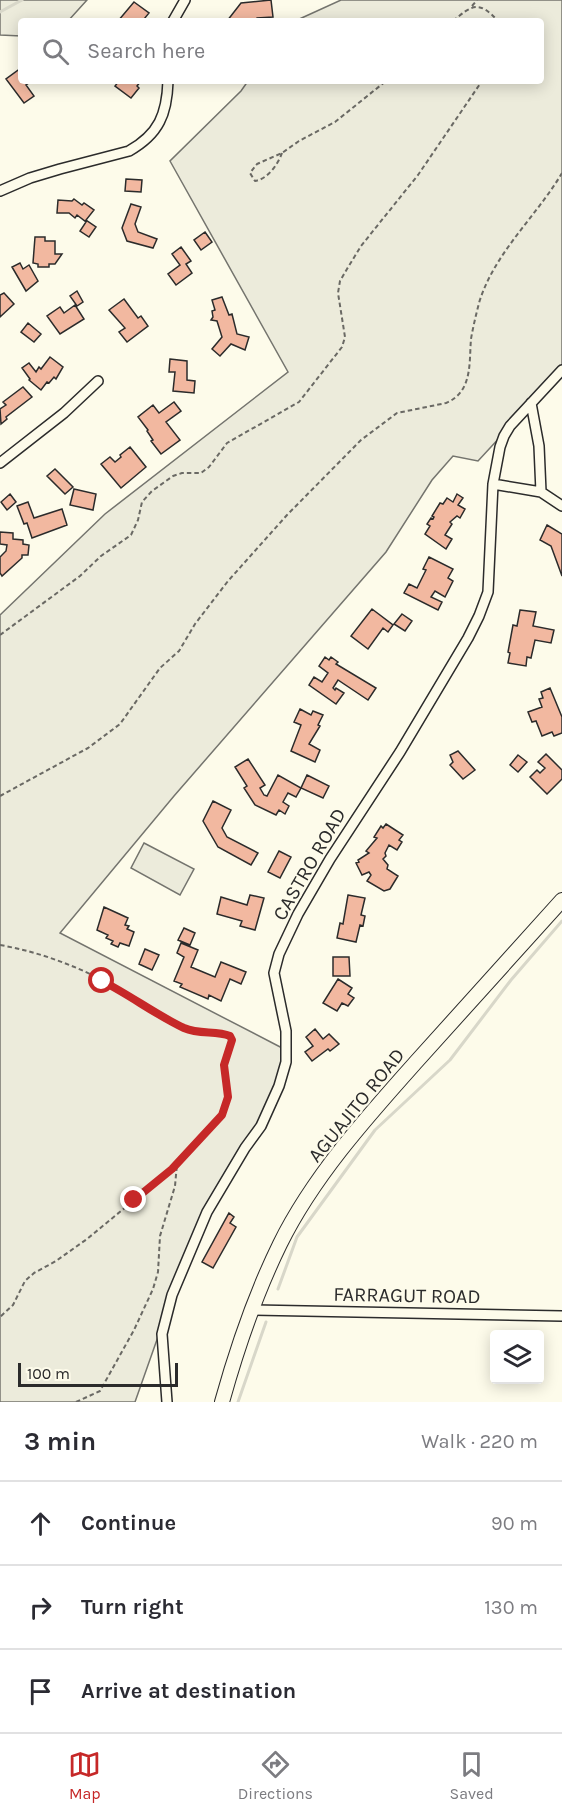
<!DOCTYPE html>
<html lang="en">
<head>
<meta charset="utf-8">
<style>
	:root { --surface:#fff; --page:#f7f7f7; --text:#2b2b33; --muted:#7c7c81; --line:#e1e1e2; --accent:#c62828 }
	body { margin:0; font-family:Karla,sans-serif; background:var(--page); color:var(--text) }
	.controls { position:absolute; right:18px; bottom:18px; display:grid; overflow:hidden; border-radius:6px; box-shadow:0 3px 15px #0003 }
	.controls button { width:54px; height:54px; display:grid; place-items:center; padding:0; border:0; border-bottom:2px solid var(--line); background:var(--surface); color:var(--text); font:30px sans-serif }
	.scale { position:absolute; left:18px; bottom:15px; width:160px; box-sizing:border-box; padding-left:6px; border:3px solid #2b2b2b; border-top:0; font-size:16px; line-height:21px; white-space:nowrap; color:#2b2b2b; -webkit-text-stroke:4px #fdfbea; paint-order:stroke }
	.stop { position:absolute; width:18px; height:18px; margin:-14px; border:4px solid #c62828; border-radius:50%; background:#fff }
	.stop.end { background:#c62828; border-color:#fff; box-shadow:0 2px 6px #0008 }
	.list { margin:0; padding:0; list-style:none }
	h2 { display:flex; justify-content:space-between; align-items:center; height:78px; margin:0; padding:0 24px; font-size:26px }
	h2 small { font-size:20px; font-weight:400; color:var(--muted) }
	.list li { display:grid; grid-template-columns:39px 1fr auto; gap:18px; align-items:center; box-sizing:border-box; height:84px; padding:0 24px; border-top:2px solid var(--line) }
	.list b { display:block; font-size:22px; white-space:nowrap }
	.list em { font-size:20px; font-style:normal; color:var(--muted) }
	.icon { flex:none; width:33px; height:33px; fill:none; stroke:currentColor; stroke-width:2; stroke-linecap:round; stroke-linejoin:round }
	.map { position:relative; flex:none; width:562px; height:1402px; overflow:hidden }
	.search { position:absolute; background:var(--surface); box-shadow:0 3px 15px #0003; left:18px; right:18px; top:18px; height:66px; display:flex; align-items:center; gap:15px; box-sizing:border-box; padding:0 21px; border-radius:6px; color:var(--muted); font-size:22px }
	.sheet { height:330px; background:var(--surface) }
	nav { display:flex; justify-content:space-around; align-items:center; box-sizing:border-box; height:84px; border-top:2px solid var(--line); background:var(--surface); font-size:16px; color:var(--muted) }
	nav a { display:grid; justify-items:center; gap:3px }
	nav .on { color:var(--accent) }
	.map>svg:first-child { display:block }
</style>
</head>
<body>
<div class="map">
<svg width="562" height="1402" viewBox="0 0 562 1402">
	<rect width="100%" height="100%" fill="#fdfbea"/>
	<path fill="#ecebdb" stroke="#74746e" stroke-width="1.5" d="M0,0h87l-19,21h-47v15l-21,-1z
		M341,0h221v370l-84,91 -25,-5 -21,24 -46,72 -212,244 -114,137 226,117 -7,36 -72,126 -41,102 -31,88h-135v-787l105,-101 183,-142 -118,-211 71,-70 7,-10h293v-60h-246z
		M144,843l50,26 -14,26 -49,-27z"/>
	<g fill="none" stroke-linecap="round" stroke-linejoin="round">
		<path stroke="#d8d7c9" stroke-width="3" d="M0,12l22,-12
			M278,1289l19,-52 78,-107 75,-70 61,-80 51,-59
			M238,1402l28,-80"/>
	</g>
	<path fill="#f2b8a0" stroke="#2b2b2b" stroke-width="1.5" d="M271,0l2,17 -16,1 -2,3h-28l14,-18z
		M134,2l15,11 -5,6 1,2h-27z
		M21,68v13h11l-6,4 8,11 -10,7 -18,-24z
		M119,81h22l-4,5 2,2 -8,10 -16,-12z
		M126,179l16,1 -1,12 -16,-1z
		M74,199l8,6 2,-2 10,7 -8,10 10,7 -7,10 -9,-6 6,-9 -9,-7 -2,3 -6,-5h-12l1,-13 14,1z
		M131,204l10,3 -6,17 3,8 19,7 -4,9 -26,-7 -5,-13z
		M205,232l7,10 -11,8 -7,-10z
		M35,237h10v4h10v13h7l-7,10h-6v3h-11v-3l-5,-1z
		M181,247l10,14 -5,3 6,9 -16,12 -8,-11 12,-9 -8,-11z
		M20,263l3,6 6,-4 9,16 -12,10 -14,-24z
		M77,291l6,11 -6,4 -7,-10z
		M4,293l10,11 -14,13v-22z
		M222,297l7,18 3,-1 5,20 12,3 -4,13 -14,-6 -11,12 -8,-7 10,-12 -5,-16 -6,-1 2,-3 -1,-6 3,-1 -3,-10z
		M124,299l14,19 3,-2 7,10 -21,16 -8,-10 6,-4 -16,-18z
		M75,305l9,14 -24,15 -13,-18 13,-9 4,6z
		M28,323l13,11 -7,8 -13,-10z
		M50,357l13,10 -7,12 -2,-2 -5,6 -2,-1 -6,8 -12,-10 1,-1 -8,-11 7,-5 7,9 3,-5 2,2z
		M170,359l17,2v19l8,1 -1,12 -21,-2 2,-19h-6z
		M23,387l9,10 -26,20 1,2 -6,5 -1,-15 6,-4 -3,-3z
		M174,402l7,9 -15,11 14,18 -19,14 -10,-13 2,-1 -6,-9 1,-1 -10,-13 15,-12 6,8z
		M130,447l16,20 -25,21 -20,-24 9,-7 5,5 6,-5 -1,-2z
		M55,469l18,18 -8,7 -18,-18z
		M74,489l22,5 -3,16 -23,-5z
		M10,494l6,8 -9,8 -6,-8z
		M457,494l6,4 -5,7 7,4 -5,9 -3,-2 -7,6 2,2 -7,11 7,4 -6,10 -21,-15 5,-8 -3,-2 4,-6 2,1 1,-2 -2,-1 8,-13 3,1 4,-6 6,4z
		M28,502l6,16 28,-9 5,16 -35,13 -5,-15 -3,1 -7,-18z
		M547,525l15,9v42l-11,-30 -11,-6z
		M0,532l13,1v6l10,1v4l6,1 -1,10h-6v3l-20,18 -2,-3v-16l6,-6 1,-6 -7,-1z
		M429,557l24,12 -5,9 5,3 -8,16 -10,-6 -4,6 11,5 -4,8 -34,-17 5,-9 8,4 9,-18 -3,-1z
		M372,609l21,16 -5,7 -5,-4 -15,21 -17,-13z
		M520,610l16,2 -3,14 21,4 -3,13 -16,-3 -4,18 -4,-1 -1,9 -18,-3 2,-10 -2,-1 5,-27 4,1z
		M402,614l10,7 -7,10 -11,-7z
		M325,657l4,3 2,-3 7,5 -2,2 40,24 -8,12 -30,-20 -5,8 2,2 1,-2 8,5 -8,11 -27,-19 5,-8 8,5 6,-9 -9,-7z
		M550,688l12,29v16l-8,3 -2,-4 -10,4 -6,-15 -4,1 -4,-10 14,-5 -3,-8 4,-1 -2,-6z
		M300,709l11,6 2,-4 10,4 -5,10 2,1 -11,18 11,6 -5,12 -24,-11 10,-26 -7,-3z
		M458,751l17,19 -12,9 -13,-14 3,-3 -3,-7z
		M546,754l16,16v9l-15,15 -17,-17 7,-7 3,3 5,-5 -7,-6z
		M518,755l9,7 -9,10 -8,-7z
		M248,759l17,26 -5,3 4,7 3,1 11,-21 23,13 -5,9 -8,-4 -5,9 6,4 -4,8 -6,-4 -3,5 -21,-10 -11,-17 3,-2 -12,-19z
		M307,775l22,11 -6,12 -22,-10z
		M213,801l18,9 -9,18 5,9 31,16 -7,12 -33,-18 -15,-26z
		M386,824l17,11 -4,5 3,2 -5,8 -8,-5 -4,8 1,3 -3,3 5,6 -1,4 11,7 -8,13 -6,2 -17,-10 4,-6 -2,-3 -7,3 -6,-12 3,-1 -1,-2 11,-7 -3,-2 11,-13 -3,-1 7,-11 2,2z
		M279,851l12,6 -11,21 -12,-6z
		M250,895l14,3 -9,32 -15,-4 2,-5 -25,-7 4,-17 26,8z
		M348,895l17,3 -4,17 4,1 -2,10 -3,-1 -4,17 -19,-4 3,-15 3,1z
		M104,907l24,11 -3,7 4,1 -2,3 7,3 -5,14 -9,-3 -2,4 -7,-3 2,-3 -7,-3 2,-3 -11,-5z
		M184,928l11,5 -5,12 -12,-5z
		M181,943l17,7 -7,17 24,10 6,-15 25,10 -5,12 -11,-5 -9,22 -12,-6 -1,4 -28,-12 2,-3 -8,-3 10,-24 -7,-4z
		M145,949l14,6 -7,15 -13,-6z
		M333,957h16l1,19h-17z
		M338,979l14,9 -4,6 6,4 -6,8 -6,-3 -5,8 -14,-8z
		M315,1029l8,10 6,-5 10,10 -9,7 -2,-2 -16,12 -7,-9 8,-6 -7,-9z
		M229,1213l5,4 -4,6 6,4 -23,41 -11,-6z"/>
	<g fill="none" stroke-linecap="round" stroke-linejoin="round">
		<g stroke="#2b2b2b" stroke-width="12">
			<path id="street" d="M173,21l12,-21
				M0,191l30,-13 30,-9 69,-18c30,-17 38,-37 39,-70
				M531,403l8,43 2,46
				M0,463l64,-50 34,-32
				M493,484l48,8 21,14
				M251,1310l311,6
				M167,1402l-5,-68 10,-39 35,-83 38,-64 16,-22 18,-40 7,-24v-31l-12,-58 5,-19 19,-40 32,-55 70,-107 68,-114 11,-22 9,-24 5,-108 7,-37 4,-11 6,-10 52,-56"/>
		</g>
		<g stroke="#2b2b2b" stroke-width="16">
			<path id="secondary" d="M222,1402c15,-54 33,-107 58,-158 33,-67 86,-126 136,-182 48,-54 97,-108 146,-162"/>
		</g>
		<path stroke="#6a6964" stroke-width="2" stroke-dasharray="4.5 3" stroke-linecap="butt" d="M472,6l5,-6
			M453,21c19,-16 26,-21 45,0
			M282,153c-4,11 -14,26 -27,28l-5,-8 7,-9 25,-11 17,-12 36,-19 51,-41
			M0,635l80,-59 21,-20 30,-21 7,-15 4,-18 10,-11 21,-15 9,-3h19l8,-6 18,-24 72,-41 43,-55 3,-10 -7,-44 2,-12 7,-12 14,-23 57,-71 64,-94
			M0,796l88,-48 32,-24 40,-56 19,-17 16,-27 33,-43 59,-66 74,-75 36,-27 49,-10c27,-11 23,-41 25,-64 2,-12 5,-24 8,-36 15,-50 57,-86 83,-130
			M0,945c44,8 82,23 121,45 21,12 42,29 64,38 15,6 31,2 45,8l2,4 -8,25 4,32 -2,10 -9,16 -45,46 -85,70 -31,22 -22,12 -9,8 -12,24 -13,12
			M76,1402l24,-11 34,-61 19,-41 5,-17 2,-36 15,-50 2,-22"/>
		<use href="#street" stroke="#fdfbea" stroke-width="9"/>
		<use href="#secondary" stroke="#fdfbea" stroke-width="14"/>
	</g>
	<g fill="none" stroke-linecap="round" stroke-linejoin="round">
		<path stroke="#c62828" stroke-width="8" d="M102,981c28,14 54,34 82,47 16,7 32,2 46,8l2,4 -8,25 4,32 -6,18 -50,54 -38,31"/>
	</g>
	<g text-anchor="middle" stroke-width="4.5" stroke-linejoin="round" paint-order="stroke">
		<g font-size="20" fill="#2b2b2b" stroke="#fdfbea">
			<text transform="translate(309 864) rotate(-60)" y="7">CASTRO ROAD</text>
			<text transform="translate(356 1105) rotate(-51)" y="7">AGUAJITO ROAD</text>
			<text transform="translate(407 1295) rotate(1)" y="7">FARRAGUT ROAD</text>
		</g>
	</g>
</svg>
<div class="controls">
<button><svg class="icon" aria-label="layers" viewBox="0 0 24 24"><path d="M12 4l9 5-9 5-9-5zM3 14l9 5 9-5"/></svg></button>
</div>
<div class="scale">100 m</div>
<div class="stop" style="left:102px;top:981px"></div>
<div class="stop end" style="left:134px;top:1200px"></div>
<div class="search"><svg class="icon" aria-label="search" viewBox="0 0 24 24"><circle cx="10" cy="10" r="6"/><path d="M15 15l6 6"/></svg>Search here</div>
</div>
<section class="sheet">
<h2>3 min<small>Walk · 220 m</small></h2>
<ul class="list">
<li><svg class="icon" aria-label="ahead" viewBox="0 0 24 24"><path d="M12 20V5M6 11l6-6 6 6"/></svg><div><b>Continue</b></div><em>90 m</em></li>
<li><svg class="icon" aria-label="right" viewBox="0 0 24 24"><path d="M7 20v-9h11M14 6l5 5-5 5"/></svg><div><b>Turn right</b></div><em>130 m</em></li>
<li><svg class="icon" aria-label="arrive" viewBox="0 0 24 24"><path d="M6 21V4h12l-3 4 3 4H6"/></svg><div><b>Arrive at destination</b></div></li>
</ul>
</section>
<nav>
<a class="on"><svg class="icon" aria-label="map" viewBox="0 0 24 24"><path d="M3 6l6-2 6 2 6-2v14l-6 2-6-2-6 2zM9 4v14M15 6v14"/></svg>Map</a>
<a><svg class="icon" aria-label="directions" viewBox="0 0 24 24"><path d="M12 3l9 9-9 9-9-9zM9 14v-3h6M13 9l2 2-2 2"/></svg>Directions</a>
<a><svg class="icon" aria-label="saved" viewBox="0 0 24 24"><path d="M7 4h10v16l-5-4-5 4z"/></svg>Saved</a>
</nav>
</body>
</html>
